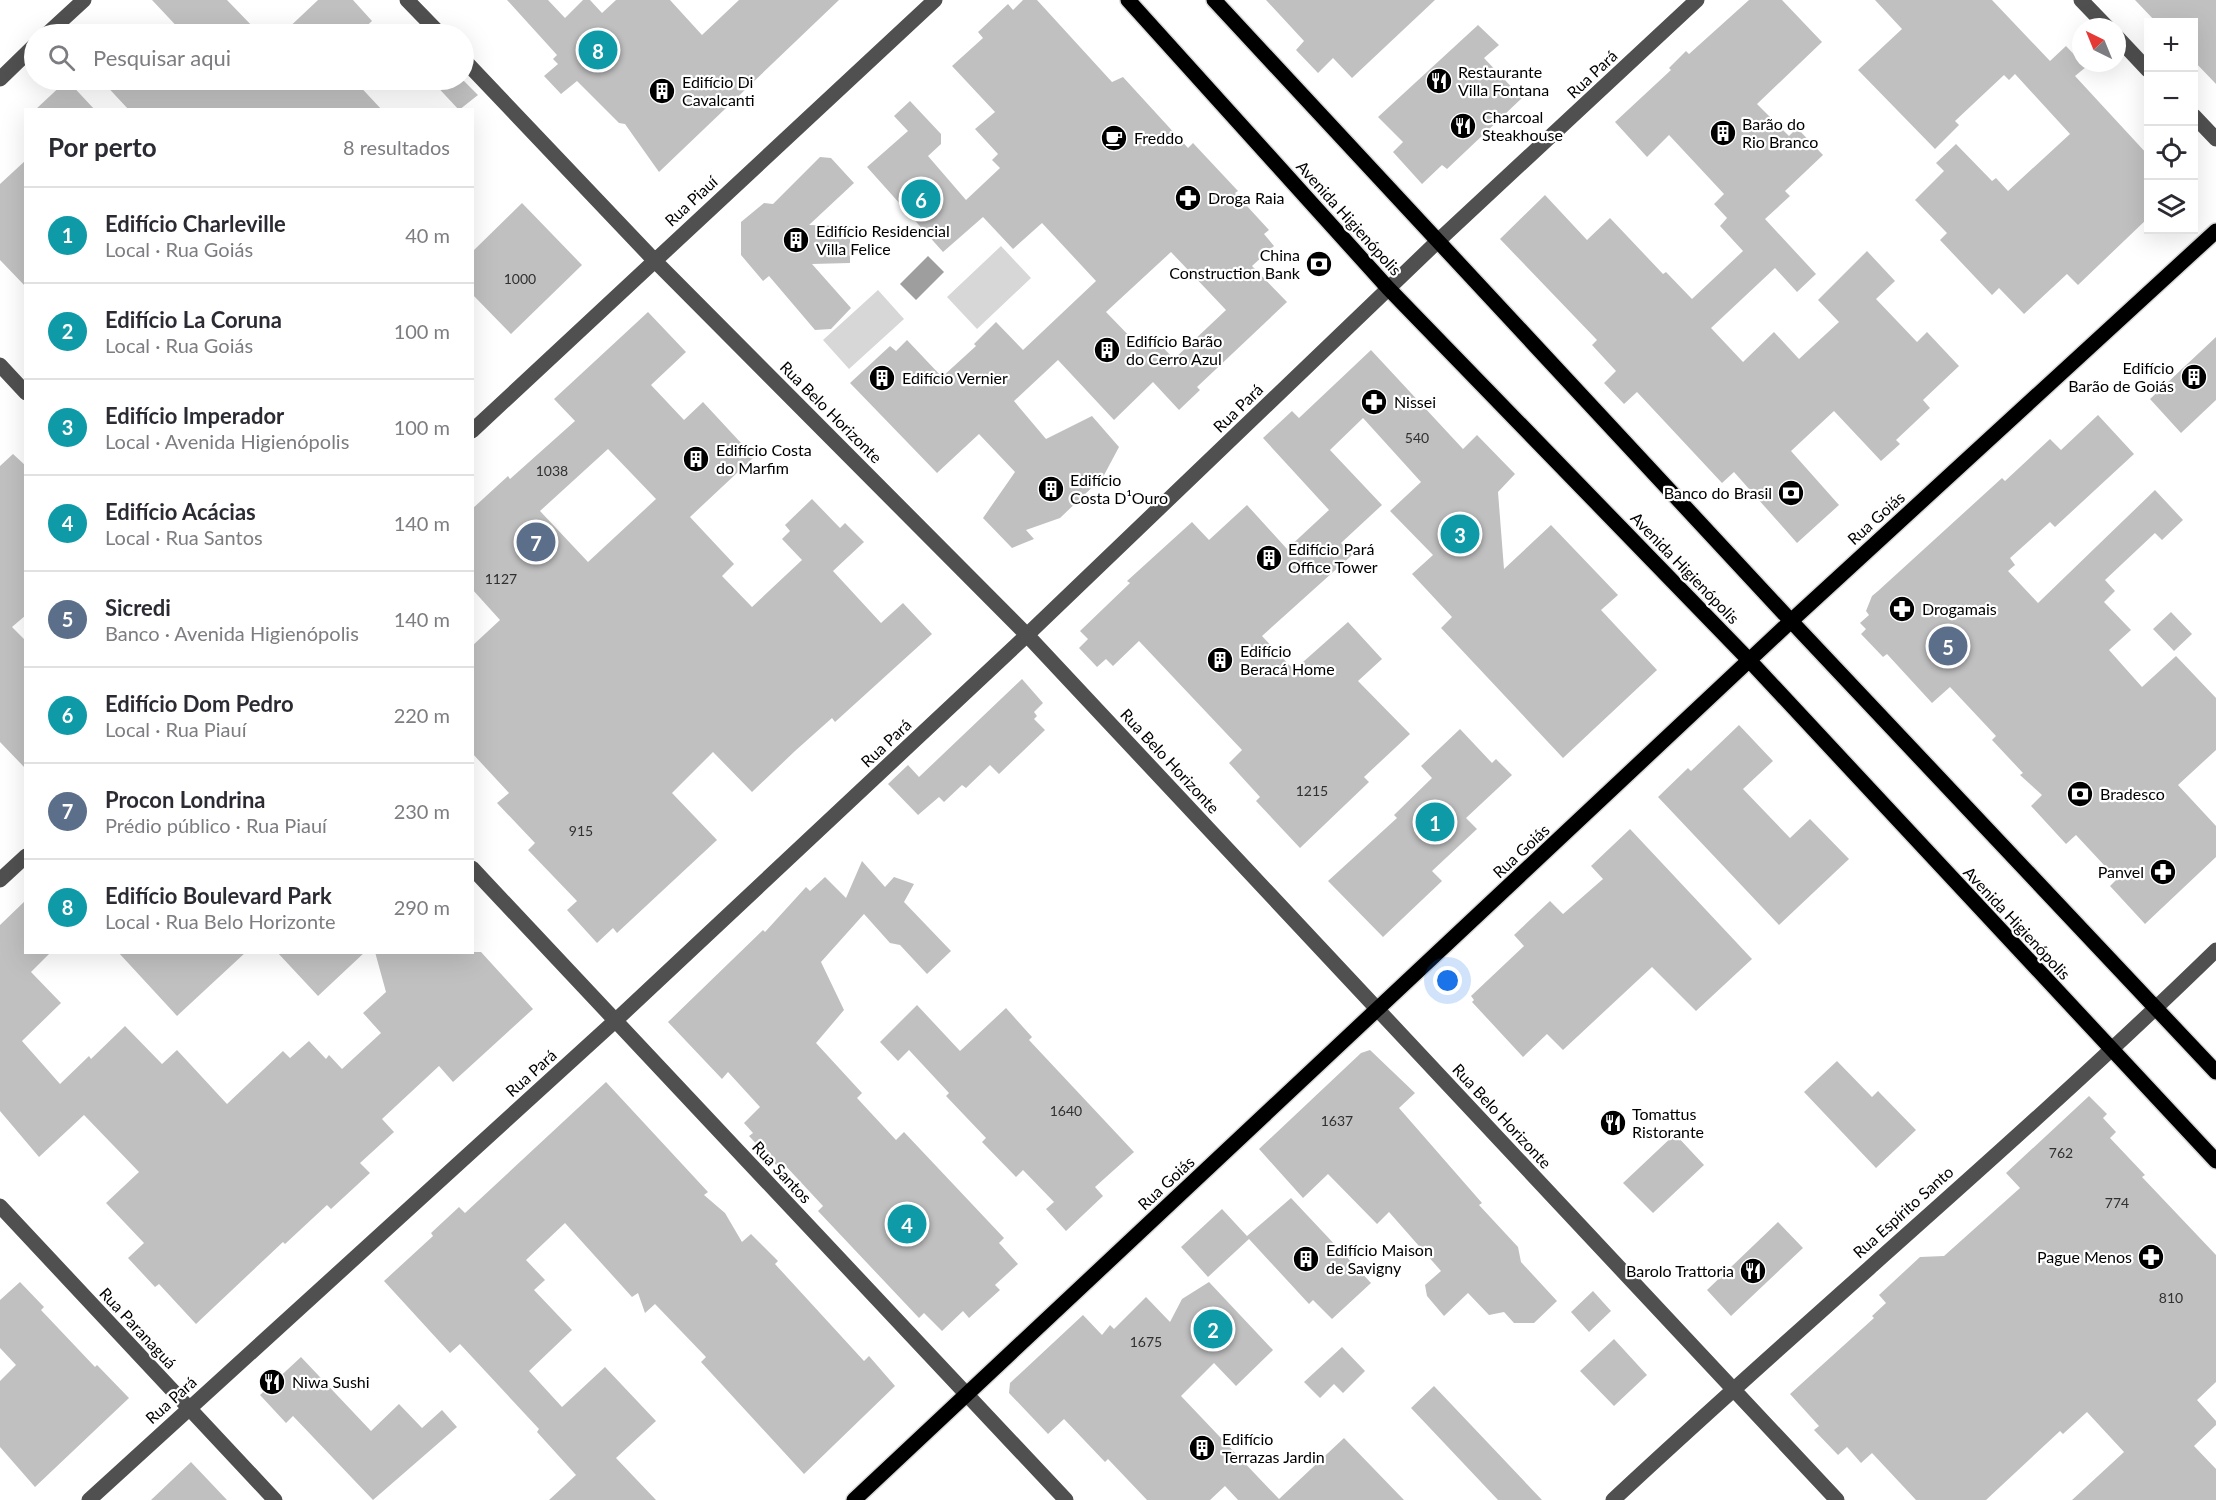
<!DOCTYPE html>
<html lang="pt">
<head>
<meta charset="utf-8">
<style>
	:root { --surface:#fff; --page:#f7f7f7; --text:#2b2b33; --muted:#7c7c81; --line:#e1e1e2; --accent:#2563eb }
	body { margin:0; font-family:Lato,sans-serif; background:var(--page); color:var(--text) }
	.controls { position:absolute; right:18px; top:18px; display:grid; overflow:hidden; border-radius:0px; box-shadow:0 6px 24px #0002 }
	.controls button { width:54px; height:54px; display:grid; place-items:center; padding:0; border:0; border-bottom:2px solid var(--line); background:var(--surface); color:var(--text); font:30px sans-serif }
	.compass { position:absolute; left:2072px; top:18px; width:54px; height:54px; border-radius:50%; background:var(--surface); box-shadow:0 6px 24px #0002; rotate:317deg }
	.you { position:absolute; left:1448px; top:981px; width:21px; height:21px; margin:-15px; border:4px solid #fff; border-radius:50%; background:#1a73e8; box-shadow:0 0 0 9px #1a73e833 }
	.badge { display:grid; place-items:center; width:39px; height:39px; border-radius:50%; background:var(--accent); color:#fff; font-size:20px; font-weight:700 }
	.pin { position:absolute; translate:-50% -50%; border:3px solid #fff; box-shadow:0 2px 6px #0006 }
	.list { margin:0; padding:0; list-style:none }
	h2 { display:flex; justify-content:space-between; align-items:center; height:78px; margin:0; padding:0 24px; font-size:26px }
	h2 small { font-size:20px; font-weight:400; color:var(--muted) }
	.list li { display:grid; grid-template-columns:39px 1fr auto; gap:18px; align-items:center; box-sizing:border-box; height:96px; padding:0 24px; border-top:2px solid var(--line) }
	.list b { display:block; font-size:22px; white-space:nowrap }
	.list p { margin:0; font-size:20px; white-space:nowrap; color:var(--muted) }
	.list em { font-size:20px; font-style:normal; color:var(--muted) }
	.icon { flex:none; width:33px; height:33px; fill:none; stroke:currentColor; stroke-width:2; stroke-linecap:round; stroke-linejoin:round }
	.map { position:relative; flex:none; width:2216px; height:1500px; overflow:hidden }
	.search { position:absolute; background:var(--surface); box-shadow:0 6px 24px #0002; left:24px; top:24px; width:450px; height:66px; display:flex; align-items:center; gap:15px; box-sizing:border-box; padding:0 21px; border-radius:33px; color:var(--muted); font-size:22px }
	.panel { position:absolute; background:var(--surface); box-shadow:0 6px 24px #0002; left:24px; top:108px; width:450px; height:846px; border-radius:0px }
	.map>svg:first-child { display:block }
</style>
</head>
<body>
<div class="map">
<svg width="2216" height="1500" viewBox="0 0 2216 1500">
	<rect width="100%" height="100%" fill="#fff"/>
	<path fill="#d7d7d7" d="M1001,246l30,32 -54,51 -30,-32z
		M878,290l26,29 -55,50 -26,-29z"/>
	<path fill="#9e9e9e" d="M928,256l16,16 -28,28 -16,-16z"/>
	<path fill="#c0c0c0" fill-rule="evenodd" d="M152,0h75l33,34h-76z
		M318,0h35l19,21 -14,13h-76z
		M507,0h41l17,18 18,-18h7l12,13 14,-13h54l32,35 37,-35h100l-180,172 -34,-48 -6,-1 -42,-42 -16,13 -17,-18 14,-12 -5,-5 4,-4z
		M1023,0h14l75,82 11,-5 65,71 5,-5 45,48 -3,2 34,37 -5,4 10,12 -22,20 35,36 -90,85 3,3 -21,20 -26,-28 -39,38 -56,-60 -44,41 32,38 46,-23 27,31 -16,30 -43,41 -34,12 8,9 -22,9 -29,-30 32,-46 -36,-38 -42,39 -87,-90 40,-37 6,5 11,-11 35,37 34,-31 -2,-2 22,-22 27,28 73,-69 -54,-58 -29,26 -30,-32 -40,35 -76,-85 41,-36 -14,-15 16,-15 31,33v10l-13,12 38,44 34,-32 -8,-8 6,-6 -23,-25 20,-17 -43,-46 31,-28 -5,-6 30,-28 5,6zM1171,252l55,58 -52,49 -24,-25 -12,11 -32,-33z
		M1266,0h169l-83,78 -19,-20 -15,15 -22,-23 8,-9z
		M1749,0h33l40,42 -65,62 32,32 8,-8 26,27 -38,36 5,5 -25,23 51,55 -19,18 -22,-24 -64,60 32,34 31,-30 25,27 40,-37 -21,-22 49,-49 28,30 -19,18 41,43 10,-10 32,34 -36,34 7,8 -34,32 4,4 -19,17 -47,-50 -43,40 48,54 -42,38 -63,-71 -12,11 -85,-91 -13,12 -20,-21 12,-12 -24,-26 5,-5 -97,-101 45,-44 42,45 23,-22 53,56 3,-2 26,27 51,-48 -23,-25 7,-8 -13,-14 10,-10 -55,-59 -22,22 -32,-35 56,-52 -2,-2 17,-17 3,3z
		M1875,0h117l58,61 16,-15 20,21 -11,9 73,79v63l-70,67 -11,-11 -43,40 -25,-26 -7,7 -52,-55 7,-7 -32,-33 29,-29 -8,-8 20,-19 36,37 4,-3 12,13 62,-57 -55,-60 -6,6 -5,-5 -49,46 4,4 -24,24 -77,-79 44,-41z
		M2135,0h81v84l-23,-24v-38h-37z
		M1478,25l21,20 -15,13 38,40 -75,71 -5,-4 -20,19 -29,-32 10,-10 -25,-25z
		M67,80l28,30h-60z
		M101,80h253l28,30h-253z
		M431,80h32l15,15 -19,15z
		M820,157l11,1 23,25 -45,42 41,1v37l-38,1 39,44 -20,21 -16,1 -46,-54 -6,5 -22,-26v-33l23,-19 9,1z
		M26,160v127l-26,-27v-76z
		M522,203l60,62 -71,69 -39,-40v-42z
		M648,312l38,40 -35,33 33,35 19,-18 51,55 -64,60 44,47 -12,12 30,31 50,-47 -20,-21 8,-8 -5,-6 27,-26 28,29 5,-5 19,19 -31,29 48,52 22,-20 29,31 -97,88 -3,-4 -37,33 -43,41 -39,-40 -41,41 45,47 -100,93 -4,-5 -16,15 -30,-33 10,-9 -49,-51 7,-7 -38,-40 12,-10 -37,-40v-107l28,-26 -28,-31v-80l36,-33 2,3 65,-58 -21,-22zM608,449l48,50 -68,63 -48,-51z
		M2216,337v63l-35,33 -31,-34z
		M1371,350l92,99 14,-14 38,39 -17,18 6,77 47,-44 67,70 -17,15 56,60 -94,88 -122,-130 11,-11 -40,-43 21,-19 -43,-44 31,-29 -58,-64 -33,32 52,55 -41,38 11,12 -90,81 32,34 54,-48 34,37 -24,22 52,53 -46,43 5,5 -69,66 -44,-47 4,-4 -31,-34 13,-13 -103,-109 -26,25 -7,-7 -9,8 -18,-19 9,-9 -8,-8 50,-48 -3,-2 65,-59 17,18 38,-35 40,44 42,-39 -66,-72 29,-27 7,7z
		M2098,415l36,39 -79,73 -5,-5 -40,36 5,7 -7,6 30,32 117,-113 28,30 -21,20 -7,-7 -50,47 10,11 -11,11 27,28 -22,20 33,37 34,-31 40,42v52l-38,35 38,41v31l-71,67 -35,-38 7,-7 -41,-44 -10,9 -35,-38 11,-11 -22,-20 3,-2 -31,-33 4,-4 -46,-49 -18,16 -45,-49 -4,3 -22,-23 5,-5 -6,-6 9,-8 -3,-4 6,-15 6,-5 124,-113 3,3 45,-42 11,11z
		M13,454l13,12v149l-14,12 14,14v128l-26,-27v-276z
		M2171,612l21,22 -18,17 -21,-22z
		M1022,679l21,24 -9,9 3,4 -3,3 11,11 -46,44 -9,-9 -24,23 -4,-3 -18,17 -5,-5 -21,18 -30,-31 20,-19 11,12z
		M1739,725l34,36 -30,28 47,49 20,-19 39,40 -70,66 -121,-128 30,-29 3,3z
		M1460,729l32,34 4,-4 16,16 -46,43 11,11 -45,42 10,10 -59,56 -55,-56 69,-63 -3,-3 38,-37 -11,-12z
		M1630,829l122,130 -56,52 -44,-44 -89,83 -16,-16 -24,23 -51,-55 2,-2 -3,-4 53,-50 -10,-11 36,-34 13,13 40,-35 -12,-13z
		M862,861l23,26 9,-10 20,7 -10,18 47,49 -24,23 -27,-29 -10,-2 -26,-29 -43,48 23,48 -28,33 46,50 -5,5 39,42 8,-8 100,106 -5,5 19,21 -23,21 5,5 -31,28 -6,-7 -21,20 -18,-18 -5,5 -101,-107 5,-5 -41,-44 -4,5 -29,-31 4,-3 -9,-10 16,-16 -32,-35 -6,7 -54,-57 95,-92 2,2 41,-45 4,4 15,-14 21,21z
		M26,900v52h25l-20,20 30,31 -39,38 38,43 29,-28 2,3 34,-33 37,38 15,-14 50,54 56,-53 7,7 19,-17 17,18 3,-4 13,14 39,-36 -18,-20 23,-21 -11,-40h106l52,57 -80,73 -14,-16 -57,53 12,13 -34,31 10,10 -39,36 -4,-4 -42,39 -2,-2 -87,82 -37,-40 -4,3 -27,-29 16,-15 -38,-40 33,-31 -55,-57 -45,42 -39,-46v-186z
		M118,952h128l-69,64z
		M277,952h88l-47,44z
		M917,1005l43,46 46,-43 26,29 -3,3 105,112 -39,35 8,9 -37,35 -20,-22 8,-7 -31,-32 -7,7 -34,-35 4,-4 -40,-42 3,-3 -40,-43 -11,11 -18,-19z
		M1370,1050l45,43 -16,15 83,95 -3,2 39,42 3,15 36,39 -23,22h-20l-10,-11 -15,3 -21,-22 -24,23 -17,-20 -2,-11 16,-14 -52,-59 -12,12 -49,-50 -25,24 -44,-49 102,-96z
		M1837,1061l35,36 6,-6 38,39 -40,38 -72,-76z
		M606,1082l102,110 -4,3 21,18 17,29 9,-8 27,27 -3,3 89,97 5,-5 26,30 -91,88 -103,-112 5,-5 -51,-53 -10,9 -7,-20 -6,4 -67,-74 -39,37 19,20 -11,10 38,40 -43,41 33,36 43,-40 51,54 -40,37 40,42h-107l27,-25 -39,-43 2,-3 -79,-85 -10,9 -66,-72 49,-45 -2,-3 28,-26 6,6z
		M2089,1096l18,18 -4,4 13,14 -6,6 35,37 -3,2 74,78v127l-19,18 19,21v4l-22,21 22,23v31h-144l52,-48 -37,-40 -24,22 -3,-3 -74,69h-70l-44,-47 -11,10 -14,-16 -9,8 -24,-25 5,-4 -29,-32 84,-76 -2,-2 14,-13 -7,-8 41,-38 24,-1 76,-68 -14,-15z
		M1675,1134l29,31 -51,48 -30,-30z
		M1291,1198l80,85 -39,36 -19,-19 -4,4 -60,-65 -41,38 -27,-30 41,-38 25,27z
		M1778,1222l25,26 -72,68 -24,-26z
		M20,1282l24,25 -3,3 54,57 2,-2 32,33 -94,89 -35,-40v-66l16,-16 -16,-17v-48z
		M1209,1282l64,68 -37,36 -22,-23 -33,33 98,103 65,-61 60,62h-166l-13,-14 -15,14h-63l-39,-41 -3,3 -41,-43 -16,15 -39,-41 1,-10 73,-68 19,20 8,-10 4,4 32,-32 24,25 12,-23z
		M1593,1291l18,20 -22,21 -18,-20z
		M1614,1339l33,36 -33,31 -34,-35z
		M1342,1347l23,24 -22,22 -9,-9 -14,14 -16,-16z
		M301,1357l70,74 28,-27 23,24 20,-18 15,17 -84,73 -80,-84 -7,7 -26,-28z
		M1434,1386l108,114h-44l-87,-92z
		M191,1462l36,38h-76z"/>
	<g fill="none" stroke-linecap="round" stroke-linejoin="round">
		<g stroke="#dbdbdb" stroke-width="18">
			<path id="major" d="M1128,0l260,288 361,372 467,501
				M1214,0l577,621 425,451
				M854,1500l937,-879 425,-390"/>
		</g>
		<path stroke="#505050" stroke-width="15" d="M407,0l33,34
			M2081,0l26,27
			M47,34l37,-34
			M2117,37l31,33
			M464,60l190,200 373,375 810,865
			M0,79l34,-33
			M2194,116l22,23
			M0,365l26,28
			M472,431l463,-431
			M472,868l594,632
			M0,880l26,-24
			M0,1206l275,294
			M89,1500l526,-479 412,-386 412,-395 258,-240
			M1613,1500c199,-186 408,-360 603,-550"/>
		<use href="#major" stroke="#000" stroke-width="15"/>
	</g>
	<defs>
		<g id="restaurant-disc" transform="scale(1.35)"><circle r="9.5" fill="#000" stroke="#fff"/><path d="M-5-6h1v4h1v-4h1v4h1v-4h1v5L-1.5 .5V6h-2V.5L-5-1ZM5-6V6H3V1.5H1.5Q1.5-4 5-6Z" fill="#fff"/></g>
		<g id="building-disc" transform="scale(1.35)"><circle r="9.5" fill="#000" stroke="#fff"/><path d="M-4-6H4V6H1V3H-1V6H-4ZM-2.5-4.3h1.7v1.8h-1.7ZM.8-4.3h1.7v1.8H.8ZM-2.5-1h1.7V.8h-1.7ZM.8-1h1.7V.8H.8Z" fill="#fff"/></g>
		<g id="cafe-disc" transform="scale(1.35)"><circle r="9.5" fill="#000" stroke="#fff"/><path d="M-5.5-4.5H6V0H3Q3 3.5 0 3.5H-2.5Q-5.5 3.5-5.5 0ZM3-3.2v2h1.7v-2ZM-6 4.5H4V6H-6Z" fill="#fff"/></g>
		<g id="pharmacy-disc" transform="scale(1.35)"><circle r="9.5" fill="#000" stroke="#fff"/><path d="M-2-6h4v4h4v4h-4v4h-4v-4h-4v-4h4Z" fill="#fff"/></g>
		<g id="bank-disc" transform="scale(1.35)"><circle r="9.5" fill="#000" stroke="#fff"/><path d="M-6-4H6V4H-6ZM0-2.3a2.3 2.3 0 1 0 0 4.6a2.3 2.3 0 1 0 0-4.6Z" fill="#fff"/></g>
	</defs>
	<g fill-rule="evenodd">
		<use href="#restaurant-disc" x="1439" y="81"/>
		<use href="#building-disc" x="662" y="91"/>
		<use href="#restaurant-disc" x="1463" y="126"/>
		<use href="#building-disc" x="1723" y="133"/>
		<use href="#cafe-disc" x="1114" y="138"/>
		<use href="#pharmacy-disc" x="1188" y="198"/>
		<use href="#building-disc" x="796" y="240"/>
		<use href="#bank-disc" x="1319" y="264"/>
		<use href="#building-disc" x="1107" y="350"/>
		<use href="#building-disc" x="2194" y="377"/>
		<use href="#building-disc" x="882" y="378"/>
		<use href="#pharmacy-disc" x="1374" y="402"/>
		<use href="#building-disc" x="696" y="459"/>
		<use href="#building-disc" x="1051" y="489"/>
		<use href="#bank-disc" x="1791" y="493"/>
		<use href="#building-disc" x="1269" y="558"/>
		<use href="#pharmacy-disc" x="1902" y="609"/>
		<use href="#building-disc" x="1220" y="660"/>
		<use href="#bank-disc" x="2080" y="794"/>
		<use href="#pharmacy-disc" x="2163" y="872"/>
		<use href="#restaurant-disc" x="1613" y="1123"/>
		<use href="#pharmacy-disc" x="2151" y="1257"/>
		<use href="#building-disc" x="1306" y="1259"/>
		<use href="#restaurant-disc" x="1753" y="1271"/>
		<use href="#restaurant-disc" x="272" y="1382"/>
		<use href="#building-disc" x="1202" y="1448"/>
	</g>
	<g text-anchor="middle" stroke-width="4.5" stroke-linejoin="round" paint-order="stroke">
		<g font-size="14" fill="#303030">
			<text x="520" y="284">1000</text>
			<text x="1417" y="443">540</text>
			<text x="552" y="476">1038</text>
			<text x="501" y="584">1127</text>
			<text x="1312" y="796">1215</text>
			<text x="581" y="836">915</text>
			<text x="1066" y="1116">1640</text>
			<text x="1337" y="1126">1637</text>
			<text x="2061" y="1158">762</text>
			<text x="2117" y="1208">774</text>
			<text x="2171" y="1303">810</text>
			<text x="1146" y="1347">1675</text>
		</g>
		<g font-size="16" fill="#000" stroke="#fff" text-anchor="start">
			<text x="1458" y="78">Restaurante<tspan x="1458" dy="18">Villa Fontana</tspan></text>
			<text x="682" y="88">Edifício Di<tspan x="682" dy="18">Cavalcanti</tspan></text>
			<text x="1482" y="123">Charcoal<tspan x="1482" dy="18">Steakhouse</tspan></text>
			<text x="1742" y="130">Barão do<tspan x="1742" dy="18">Rio Branco</tspan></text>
			<text x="1134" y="144">Freddo</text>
			<text x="1208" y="204">Droga Raia</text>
			<text x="816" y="237">Edifício Residencial<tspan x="816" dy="18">Villa Felice</tspan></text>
			<text x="1300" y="261" text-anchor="end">China<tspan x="1300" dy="18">Construction Bank</tspan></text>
			<text x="1126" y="347">Edifício Barão<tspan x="1126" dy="18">do Cerro Azul</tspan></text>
			<text x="2174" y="374" text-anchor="end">Edifício<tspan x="2174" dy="18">Barão de Goiás</tspan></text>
			<text x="902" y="384">Edifício Vernier</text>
			<text x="1394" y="408">Nissei</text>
			<text x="716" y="456">Edifício Costa<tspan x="716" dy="18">do Marfim</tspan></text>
			<text x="1070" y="486">Edifício<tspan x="1070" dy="18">Costa D¹Ouro</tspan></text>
			<text x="1772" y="499" text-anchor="end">Banco do Brasil</text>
			<text x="1288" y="555">Edifício Pará<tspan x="1288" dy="18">Office Tower</tspan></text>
			<text x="1922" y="615">Drogamais</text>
			<text x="1240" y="657">Edifício<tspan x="1240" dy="18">Beracá Home</tspan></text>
			<text x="2100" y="800">Bradesco</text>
			<text x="2144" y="878" text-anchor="end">Panvel</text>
			<text x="1632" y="1120">Tomattus<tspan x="1632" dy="18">Ristorante</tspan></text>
			<text x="1326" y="1256">Edifício Maison<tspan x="1326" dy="18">de Savigny</tspan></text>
			<text x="2132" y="1263" text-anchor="end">Pague Menos</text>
			<text x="1734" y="1277" text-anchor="end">Barolo Trattoria</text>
			<text x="292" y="1388">Niwa Sushi</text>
			<text x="1222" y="1445">Edifício<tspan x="1222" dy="18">Terrazas Jardin</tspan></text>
		</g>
		<g font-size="16" fill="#000" stroke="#fff">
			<text transform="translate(1592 74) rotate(-43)" y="6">Rua Pará</text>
			<text transform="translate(691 201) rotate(-43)" y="6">Rua Piauí</text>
			<text transform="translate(1349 218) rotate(48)" y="6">Avenida Higienópolis</text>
			<text transform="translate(1238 408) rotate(-44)" y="6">Rua Pará</text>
			<text transform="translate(831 412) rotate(45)" y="6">Rua Belo Horizonte</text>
			<text transform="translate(1876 518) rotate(-42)" y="6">Rua Goiás</text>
			<text transform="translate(1685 568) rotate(46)" y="6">Avenida Higienópolis</text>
			<text transform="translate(886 743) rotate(-43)" y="6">Rua Pará</text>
			<text transform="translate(1170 761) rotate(47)" y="6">Rua Belo Horizonte</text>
			<text transform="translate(1521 851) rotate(-43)" y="6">Rua Goiás</text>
			<text transform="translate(2017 923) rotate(47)" y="6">Avenida Higienópolis</text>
			<text transform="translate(531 1073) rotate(-42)" y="6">Rua Pará</text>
			<text transform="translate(1502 1116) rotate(47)" y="6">Rua Belo Horizonte</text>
			<text transform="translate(782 1172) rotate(47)" y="6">Rua Santos</text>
			<text transform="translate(1166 1183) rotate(-43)" y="6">Rua Goiás</text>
			<text transform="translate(1903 1212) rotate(-42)" y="6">Rua Espírito Santo</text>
			<text transform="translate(138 1328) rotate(47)" y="6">Rua Paranaguá</text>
			<text transform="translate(171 1400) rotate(-42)" y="6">Rua Pará</text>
		</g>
	</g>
</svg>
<div class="controls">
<button>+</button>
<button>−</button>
<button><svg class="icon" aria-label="locate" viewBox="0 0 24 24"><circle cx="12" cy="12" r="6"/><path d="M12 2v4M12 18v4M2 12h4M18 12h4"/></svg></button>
<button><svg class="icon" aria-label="layers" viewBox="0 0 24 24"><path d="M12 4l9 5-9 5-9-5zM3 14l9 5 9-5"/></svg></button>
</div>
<svg class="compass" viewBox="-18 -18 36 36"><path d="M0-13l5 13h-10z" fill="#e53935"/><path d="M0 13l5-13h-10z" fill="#7c7c81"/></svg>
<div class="you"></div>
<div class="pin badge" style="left:1435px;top:822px;background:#0f9aa8">1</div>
<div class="pin badge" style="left:1213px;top:1329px;background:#0f9aa8">2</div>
<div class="pin badge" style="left:1460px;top:534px;background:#0f9aa8">3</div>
<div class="pin badge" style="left:907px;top:1224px;background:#0f9aa8">4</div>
<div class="pin badge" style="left:1948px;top:646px;background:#5c6f8a">5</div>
<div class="pin badge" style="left:921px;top:199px;background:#0f9aa8">6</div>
<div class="pin badge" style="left:536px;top:542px;background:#5c6f8a">7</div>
<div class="pin badge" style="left:598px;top:50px;background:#0f9aa8">8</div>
<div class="search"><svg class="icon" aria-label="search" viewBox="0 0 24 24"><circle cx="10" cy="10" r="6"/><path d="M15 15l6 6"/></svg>Pesquisar aqui</div>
<section class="panel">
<h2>Por perto<small>8 resultados</small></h2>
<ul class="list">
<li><span class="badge" style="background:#0f9aa8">1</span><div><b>Edifício Charleville</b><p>Local · Rua Goiás</p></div><em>40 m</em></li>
<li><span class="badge" style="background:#0f9aa8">2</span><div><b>Edifício La Coruna</b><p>Local · Rua Goiás</p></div><em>100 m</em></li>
<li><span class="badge" style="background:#0f9aa8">3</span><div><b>Edifício Imperador</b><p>Local · Avenida Higienópolis</p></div><em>100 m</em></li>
<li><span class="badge" style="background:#0f9aa8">4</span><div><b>Edifício Acácias</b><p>Local · Rua Santos</p></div><em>140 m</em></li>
<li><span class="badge" style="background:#5c6f8a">5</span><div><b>Sicredi</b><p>Banco · Avenida Higienópolis</p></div><em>140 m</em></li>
<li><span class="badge" style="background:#0f9aa8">6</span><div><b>Edifício Dom Pedro</b><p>Local · Rua Piauí</p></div><em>220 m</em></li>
<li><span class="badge" style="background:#5c6f8a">7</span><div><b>Procon Londrina</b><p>Prédio público · Rua Piauí</p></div><em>230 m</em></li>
<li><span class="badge" style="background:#0f9aa8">8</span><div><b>Edifício Boulevard Park</b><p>Local · Rua Belo Horizonte</p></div><em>290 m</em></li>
</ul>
</section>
</div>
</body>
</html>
